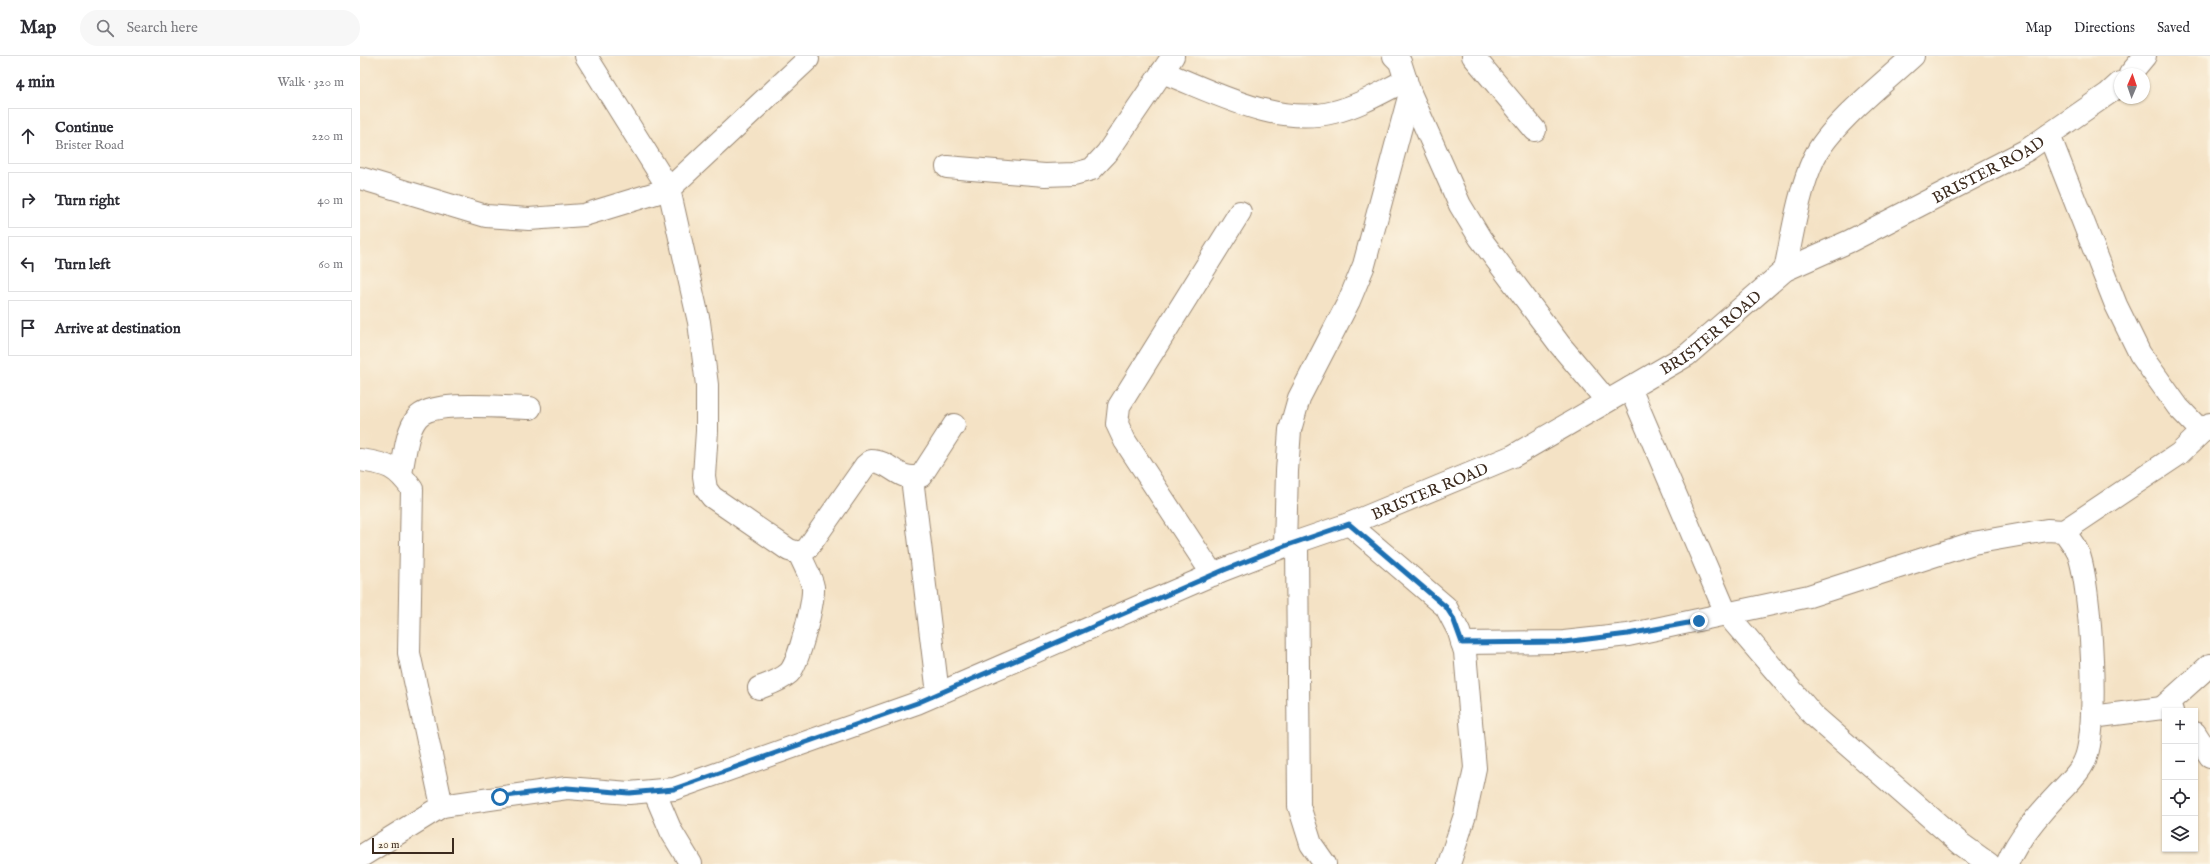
<!DOCTYPE html>
<html lang="en">
<head>
<meta charset="utf-8">
<style>
	:root { --surface:#fff; --page:#f7f7f7; --text:#2b2b33; --muted:#7c7c81; --line:#e1e1e2 }
	body { margin:0; font-family:"IM FELL English",serif; background:var(--page); color:var(--text) }
	.controls { position:absolute; right:12px; bottom:12px; display:grid; overflow:hidden; border-radius:0px; box-shadow:0 1px 3px #0004 }
	.controls button { width:36px; height:36px; display:grid; place-items:center; padding:0; border:0; border-bottom:1px solid var(--line); background:var(--surface); color:var(--text); font:20px sans-serif }
	.compass { position:absolute; left:1754px; top:12px; width:36px; height:36px; border-radius:50%; background:var(--surface); box-shadow:0 1px 3px #0004; rotate:2deg }
	.scale { position:absolute; left:12px; bottom:10px; width:82px; box-sizing:border-box; padding-left:4px; border:2px solid #3b2a1e; border-top:0; font-size:11px; line-height:14px; white-space:nowrap; color:#3b2a1e; -webkit-text-stroke:3px #fcf5e5; paint-order:stroke }
	.stop { position:absolute; width:12px; height:12px; margin:-9px; border:3px solid #1f6fb2; border-radius:50%; background:#fff }
	.stop.end { background:#1f6fb2; border-color:#fff; box-shadow:0 1px 4px #0008 }
	.list { margin:0; padding:0; list-style:none }
	h2 { display:flex; justify-content:space-between; align-items:center; height:52px; margin:0; padding:0 16px; font-size:17px }
	h2 small { font-size:13px; font-weight:400; color:var(--muted) }
	.list li { display:grid; grid-template-columns:26px 1fr auto; gap:12px; align-items:center; box-sizing:border-box; height:56px; margin:0 8px 8px; padding:0 8px; border:1px solid var(--line); border-radius:0px }
	.list b { display:block; font-size:15px; white-space:nowrap }
	.list p { margin:0; font-size:13px; white-space:nowrap; color:var(--muted) }
	.list em { font-size:13px; font-style:normal; color:var(--muted) }
	.icon { flex:none; width:22px; height:22px; fill:none; stroke:currentColor; stroke-width:2; stroke-linecap:round; stroke-linejoin:round }
	.map { position:relative; flex:none; width:1850px; height:808px; overflow:hidden }
	header { display:flex; align-items:center; gap:24px; box-sizing:border-box; height:56px; padding:0 20px; background:var(--surface); border-bottom:1px solid var(--line) }
	header strong { font-size:19px }
	nav { display:flex; gap:22px; margin-inline-start:auto; font-size:14px }
	.search { width:280px; height:36px; background:var(--page); display:flex; align-items:center; gap:10px; box-sizing:border-box; padding:0 14px; border-radius:22px; color:var(--muted); font-size:15px }
	main { display:flex }
	aside { flex:1; background:var(--surface) }
	.map>svg:first-child { display:block }
</style>
</head>
<body>
<header>
<strong>Map</strong>
<div class="search"><svg class="icon" aria-label="search" viewBox="0 0 24 24"><circle cx="10" cy="10" r="6"/><path d="M15 15l6 6"/></svg>Search here</div>
<nav><a>Map</a><a>Directions</a><a>Saved</a></nav>
</header>
<main>
<aside>
<h2>4 min<small>Walk · 320 m</small></h2>
<ul class="list">
<li><svg class="icon" aria-label="ahead" viewBox="0 0 24 24"><path d="M12 20V5M6 11l6-6 6 6"/></svg><div><b>Continue</b><p>Brister Road</p></div><em>220 m</em></li>
<li><svg class="icon" aria-label="right" viewBox="0 0 24 24"><path d="M7 20v-9h11M14 6l5 5-5 5"/></svg><div><b>Turn right</b></div><em>40 m</em></li>
<li><svg class="icon" aria-label="left" viewBox="0 0 24 24"><path d="M17 20v-9H6M10 6l-5 5 5 5"/></svg><div><b>Turn left</b></div><em>60 m</em></li>
<li><svg class="icon" aria-label="arrive" viewBox="0 0 24 24"><path d="M6 21V4h12l-3 4 3 4H6"/></svg><div><b>Arrive at destination</b></div></li>
</ul>
</aside>
<div class="map">
<svg width="1850" height="808" viewBox="0 0 1850 808">
	<rect width="100%" height="100%" fill="#fcf5e5"/>
	<filter id="ink" filterUnits="userSpaceOnUse"><feTurbulence type="fractalNoise" baseFrequency=".025" numOctaves="2"/><feDisplacementMap in="SourceGraphic" scale="8" xChannelSelector="R" yChannelSelector="G"/><feConvolveMatrix kernelMatrix="1 2 1 2 8 2 1 2 1" color-interpolation-filters="sRGB"/></filter>
	<filter id="wash" filterUnits="userSpaceOnUse"><feTurbulence type="fractalNoise" baseFrequency=".012" numOctaves="4" result="noise"/><feDisplacementMap in="SourceGraphic" scale="16" xChannelSelector="R" yChannelSelector="G"/><feGaussianBlur stdDeviation="0.9" result="paint"/><feColorMatrix in="noise" values="0 0 0 0 0 0 0 0 0 0 0 0 0 0 0 0 0 1.4 0 .05"/><feComposite in="paint" operator="in"/></filter>
	<g filter="url(#wash)">
		<rect width="100%" height="100%" fill="#f4e2c5"/>
	</g>
	<g filter="url(#ink)">
		<g fill="none" stroke-linecap="round" stroke-linejoin="round">
			<g stroke="#988672" stroke-width="24">
				<g id="minor">
					<path d="M226,0l83,133 30,133 8,63v46l-3,45 2,13 6,8 77,53 10,3 8,-4 58,-83 6,-5c21,0 26,21 50,15l33,-51"/>
					<path d="M1034,0l6,6 10,31 50,112 20,33 80,107 47,56"/>
					<path d="M1113,0l62,74"/>
					<path d="M802,16c53,20 114,55 172,40 25,-6 48,-20 72,-32"/>
					<path d="M1770,18l15,-18"/>
					<path d="M1689,79l67,170 24,49 38,53 24,25"/>
					<path d="M587,111l98,8 29,-1 18,-5 15,-16 66,-97"/>
					<path d="M0,122l126,38 43,3 55,-4 85,-26 139,-130"/>
					<path d="M1425,214c8,-37 13,-77 29,-112 16,-33 71,-76 99,-102"/>
					<path d="M1270,332l96,225 87,102 148,129 28,20"/>
					<path d="M0,404c27,4 36,6 52,29l-3,164 33,153"/>
					<path d="M41,417c4,-17 5,-41 16,-55 15,-19 89,-10 113,-10"/>
					<path d="M552,422l26,216"/>
					<path d="M989,468l97,83 13,25 6,20 10,116 -10,47 -16,49"/>
					<path d="M1704,475l115,-77 31,-30"/>
					<path d="M937,486l2,264 12,38 14,20"/>
					<path d="M925,490l2,-75 3,-41 9,-32 50,-97 15,-36 46,-172"/>
					<path d="M853,519l-88,-134 -8,-17 2,-18 121,-194"/>
					<path d="M1102,587l102,-1 64,-7 181,-39 164,-53 74,-13 17,1c5,8 12,16 15,24 12,35 21,175 5,207 -6,13 -18,23 -27,33 -19,20 -39,43 -50,69"/>
					<path d="M399,632c10,-4 21,-7 30,-15 10,-10 25,-71 24,-86 -2,-11 -10,-24 -14,-34"/>
					<path d="M1802,652l48,-43"/>
					<path d="M1732,661l70,-9 10,3"/>
					<path d="M1835,677l15,23"/>
					<path d="M294,735l17,40 20,33"/>
					<path id="s1" d="M0,801l82,-51 125,-18 62,5 45,-4 243,-86 306,-133 62,-24 64,-22 164,-68 174,-101 98,-85 65,-29 177,-91 82,-57 11,-10"/>
				</g>
			</g>
			<use href="#minor" stroke="#fff" stroke-width="22"/>
		</g>
	</g>
	<g fill="none" stroke-linecap="round" stroke-linejoin="round" filter="url(#ink)">
		<path stroke="#1f6fb2" stroke-width="5" d="M140,741l67,-9 62,5 45,-4 243,-86 307,-133 61,-24 64,-22 97,83 7,11 9,25 102,-1 64,-8 71,-13"/>
	</g>
	<g text-anchor="middle" stroke-width="4" stroke-linejoin="round" paint-order="stroke">
		<g font-size="16" fill="#3b2a1e" stroke="#fcf5e5">
			<text dy="6" stroke="none"><textPath href="#s1" startOffset="1791">BRISTER ROAD</textPath></text>
			<text dy="6" stroke="none"><textPath href="#s1" startOffset="1467">BRISTER ROAD</textPath></text>
			<text dy="6" stroke="none"><textPath href="#s1" startOffset="1143">BRISTER ROAD</textPath></text>
		</g>
	</g>
</svg>
<div class="controls">
<button>+</button>
<button>−</button>
<button><svg class="icon" aria-label="locate" viewBox="0 0 24 24"><circle cx="12" cy="12" r="6"/><path d="M12 2v4M12 18v4M2 12h4M18 12h4"/></svg></button>
<button><svg class="icon" aria-label="layers" viewBox="0 0 24 24"><path d="M12 4l9 5-9 5-9-5zM3 14l9 5 9-5"/></svg></button>
</div>
<svg class="compass" viewBox="-18 -18 36 36"><path d="M0-13l5 13h-10z" fill="#e53935"/><path d="M0 13l5-13h-10z" fill="#7c7c81"/></svg>
<div class="scale">20 m</div>
<div class="stop" style="left:140px;top:741px"></div>
<div class="stop end" style="left:1339px;top:565px"></div>
</div>
</main>
</body>
</html>
